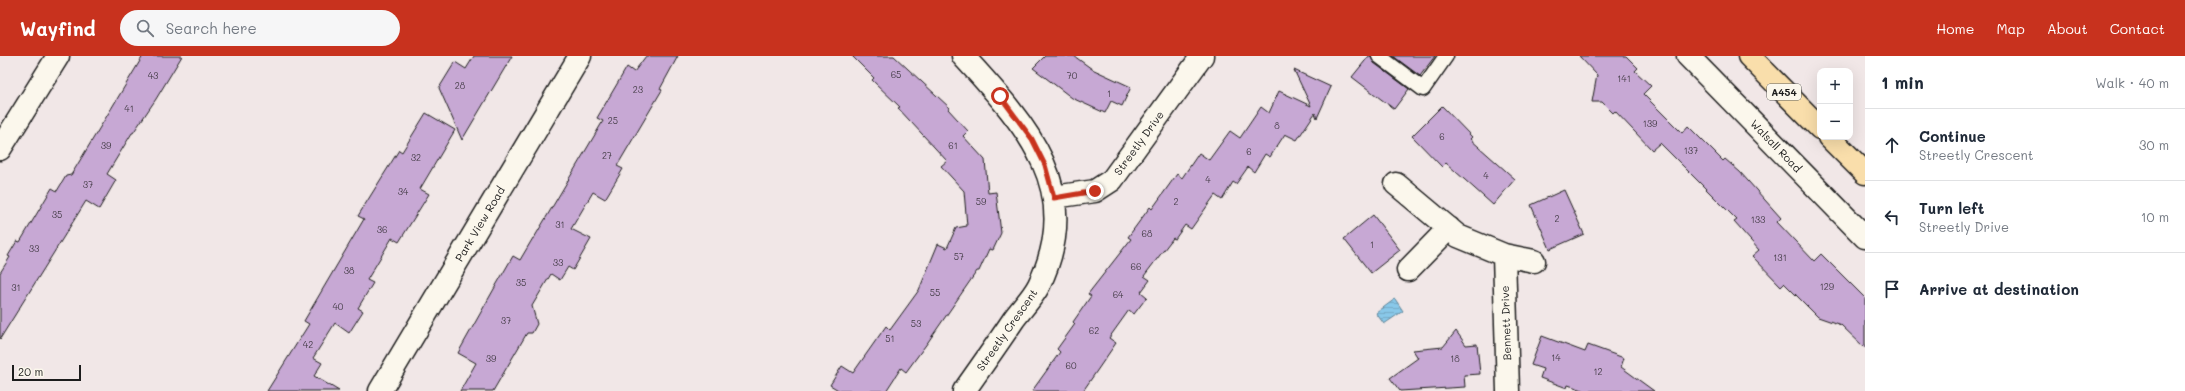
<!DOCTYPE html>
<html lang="en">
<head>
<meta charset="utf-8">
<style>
	:root { --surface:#fff; --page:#f6f6f7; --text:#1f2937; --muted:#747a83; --line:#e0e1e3; --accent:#c8321e }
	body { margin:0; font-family:Mali,sans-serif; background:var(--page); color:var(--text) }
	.controls { position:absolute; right:12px; top:12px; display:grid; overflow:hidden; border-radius:8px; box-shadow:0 4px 16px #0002 }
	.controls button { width:36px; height:36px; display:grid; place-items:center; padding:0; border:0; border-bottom:1px solid var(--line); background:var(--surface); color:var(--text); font:20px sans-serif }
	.scale { position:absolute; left:12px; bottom:10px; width:69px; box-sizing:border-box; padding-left:4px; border:2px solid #1c1c1c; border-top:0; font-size:11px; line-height:14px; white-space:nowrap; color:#1c1c1c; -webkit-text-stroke:3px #fbf7ec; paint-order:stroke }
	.stop { position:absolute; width:12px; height:12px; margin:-9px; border:3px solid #c8321e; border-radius:50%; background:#fff }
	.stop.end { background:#c8321e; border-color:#fff; box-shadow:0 1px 4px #0008 }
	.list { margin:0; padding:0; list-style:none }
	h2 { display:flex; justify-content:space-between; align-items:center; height:52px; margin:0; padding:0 16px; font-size:17px }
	h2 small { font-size:13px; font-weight:400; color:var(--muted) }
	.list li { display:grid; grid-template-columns:26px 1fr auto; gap:12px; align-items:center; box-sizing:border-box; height:72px; padding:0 16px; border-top:1px solid var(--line) }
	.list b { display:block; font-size:15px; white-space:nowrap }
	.list p { margin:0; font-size:13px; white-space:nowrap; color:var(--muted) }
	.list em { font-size:13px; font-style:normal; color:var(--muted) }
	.icon { flex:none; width:22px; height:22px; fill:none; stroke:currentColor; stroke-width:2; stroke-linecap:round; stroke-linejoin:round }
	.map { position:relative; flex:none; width:1865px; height:335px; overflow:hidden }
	header { display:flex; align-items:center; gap:24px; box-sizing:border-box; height:56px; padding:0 20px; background:var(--accent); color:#fff }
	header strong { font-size:19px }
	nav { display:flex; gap:22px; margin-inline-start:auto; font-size:14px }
	.search { width:280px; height:36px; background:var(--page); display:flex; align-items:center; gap:10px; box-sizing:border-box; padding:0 14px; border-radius:22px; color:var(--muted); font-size:15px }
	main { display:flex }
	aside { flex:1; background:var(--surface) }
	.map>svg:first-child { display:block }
</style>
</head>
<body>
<header>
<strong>Wayfind</strong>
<div class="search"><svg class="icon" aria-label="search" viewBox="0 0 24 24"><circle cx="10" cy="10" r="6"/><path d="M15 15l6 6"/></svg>Search here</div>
<nav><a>Home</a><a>Map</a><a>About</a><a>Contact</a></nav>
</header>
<main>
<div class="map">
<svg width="1865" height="335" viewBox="0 0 1865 335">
	<defs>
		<pattern id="water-rules" width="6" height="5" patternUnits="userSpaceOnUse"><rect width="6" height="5" fill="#89c8e9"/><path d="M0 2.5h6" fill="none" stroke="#76abc7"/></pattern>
	</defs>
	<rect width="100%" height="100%" fill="#f1e7e7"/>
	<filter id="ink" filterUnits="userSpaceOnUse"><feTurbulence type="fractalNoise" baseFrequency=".025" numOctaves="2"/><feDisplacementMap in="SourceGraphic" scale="8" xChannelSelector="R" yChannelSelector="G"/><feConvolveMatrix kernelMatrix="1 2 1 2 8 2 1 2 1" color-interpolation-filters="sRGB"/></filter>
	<g filter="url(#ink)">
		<path fill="url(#water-rules)" stroke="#5d8397" d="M1395,243l8,12 -19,13 -8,-11z"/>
		<path fill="#c7a8d4" stroke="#1c1c1c" d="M143,0h39l-26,43 -23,34h-1l-25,41 9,6 -17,29 -13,-8 -86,138v-66l10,-16 -2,-1 9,-15 3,1 32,-54 5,3 9,-15 5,-1 5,-8z
			M474,0h38l-50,84 -23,-52 16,-26 11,7z
			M646,0h32l-18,33 2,1 -45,76 6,3 -18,30 -12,-7 -22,37 20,10 -18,31 -5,-3 -8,13 -9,-6 -19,32 5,18 -5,9h-5l-34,58h-33l16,-28 -18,-10 36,-64 19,-33 7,4 13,-22h1l69,-117 -6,-3 30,-51 7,5z
			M852,0h42l56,52 -2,1 20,22 -5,5 22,24 3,33 8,-1 5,41 -8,17 -4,-1 -10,22h-2l-49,71 -22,30 -5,-4 -15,23h-46l-10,-6 12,-19 11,7 33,-47 4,4 29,-40 19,-46 9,4 9,-20 11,-2 -3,-35 -23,-25 6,-5 -49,-53 2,-1 -28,-27 2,-2z
			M1045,0h29l18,13 39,18 -9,19 -11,-5 -6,12 -33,-15 -39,-30z
			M1369,0h2l3,7 35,26 -15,20 -42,-32z
			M1393,0h42l-15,20z
			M1579,0h47l12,12 -3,3 16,15 -8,8 39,39 6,-7 35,35 2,-2 15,13 41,46 -4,4 37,39 7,-7 44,44v50l-24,-23 -23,-8 -34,-34 -3,3 -29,-30 7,-6 -25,-28 3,-2 -77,-77 -8,7 -37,-39 -2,2 -11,-11h-10l5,-27z
			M1294,14l37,17 -14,31 -2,-5 -18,27 -12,-6 -15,23 -5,-3 -11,18 -6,-5 -12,17 -3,-2 -11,18 -7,-5 -24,34 -6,-4 -10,14 -2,-1 -29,38 6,4 -9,12 6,5 -13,17 -5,-4 -20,28 7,5 -33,48h-51l28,-39 -3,-3 18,-25 -2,-2 18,-26 -3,-2 43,-55 -3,-2 22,-30 2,2 25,-35 5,4 17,-25 10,7 21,-29 10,7 21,-31 8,6 10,-22 32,15z
			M1442,50l30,31 -2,2 45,40 -22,26 -47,-42 -4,4 -30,-31z
			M426,57l29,17 -35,59 9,5 -30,48 -7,-4 -25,42 6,3 -15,25 5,3 -14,22 -14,-10 -22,35 9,5 -8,13 25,15h-72l42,-67 -5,-3 60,-102 -6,-3 8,-13 33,-53 3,2z
			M1564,134l20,44 -34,15 -19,-44z
			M1373,159l27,35 -29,23 -27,-34z
			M1456,275l10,14 11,-1 3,30 -16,1 1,12 -65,4 -10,-13 28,-20 -5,-8 30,-3z
			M1542,280l43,16 3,-7 36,13 -3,9 33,24h-68l-18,-6 -1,3 -27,-10 3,-9 -12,-4z"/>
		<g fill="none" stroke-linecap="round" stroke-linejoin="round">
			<g stroke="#1c1c1c" stroke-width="17">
				<path id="service" d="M1379,0l44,33 23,-33"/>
			</g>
			<g stroke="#1c1c1c" stroke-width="25">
				<path id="minor" d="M963,0c61,67 123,132 76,229 -6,12 -17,23 -25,34 -16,24 -33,48 -50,72
					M1688,0l177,181
					M0,93l58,-93
					M1396,128l62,52 46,19 4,136
					M1054,141l41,-6 17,-11 90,-124
					M1504,199l30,6
					M1408,214l41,-42
					M380,335l200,-335"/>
			</g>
			<g stroke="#1c1c1c" stroke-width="25">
				<path id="primary" d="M1749,0l71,72
					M1829,81l36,36"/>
			</g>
			<use href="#service" stroke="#fbf7ec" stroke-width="14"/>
			<use href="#minor" stroke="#fbf7ec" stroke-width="22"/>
			<use href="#primary" stroke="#f9deab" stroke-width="22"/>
		</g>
	</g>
	<g fill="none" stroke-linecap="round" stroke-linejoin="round" filter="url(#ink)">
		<path stroke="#c8321e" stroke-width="5" d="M1000,40l32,43 13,26 9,33 41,-7"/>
	</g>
	<g text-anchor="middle" stroke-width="3.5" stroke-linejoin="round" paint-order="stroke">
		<g font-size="9" fill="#473f4a">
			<text x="896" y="22">65</text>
			<text x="153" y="23">43</text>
			<text x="1072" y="23">70</text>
			<text x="1624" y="26">141</text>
			<text x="460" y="33">28</text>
			<text x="638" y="37">23</text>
			<text x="1109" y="41">1</text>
			<text x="129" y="56">41</text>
			<text x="613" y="68">25</text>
			<text x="1650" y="71">139</text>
			<text x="1277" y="73">8</text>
			<text x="1442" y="84">6</text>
			<text x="106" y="93">39</text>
			<text x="953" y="93">61</text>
			<text x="1691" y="98">137</text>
			<text x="1249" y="99">6</text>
			<text x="607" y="103">27</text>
			<text x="416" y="105">32</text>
			<text x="1486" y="123">4</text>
			<text x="1208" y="127">4</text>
			<text x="88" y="132">37</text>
			<text x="403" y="139">34</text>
			<text x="981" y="149">59</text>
			<text x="1176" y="149">2</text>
			<text x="57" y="162">35</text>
			<text x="1557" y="166">2</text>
			<text x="1758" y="167">133</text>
			<text x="560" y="172">31</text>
			<text x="382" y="177">36</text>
			<text x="1147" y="181">68</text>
			<text x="1372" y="192">1</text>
			<text x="34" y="196">33</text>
			<text x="959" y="204">57</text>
			<text x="1780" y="205">131</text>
			<text x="558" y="210">33</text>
			<text x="1136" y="214">66</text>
			<text x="349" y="218">38</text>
			<text x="521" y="230">35</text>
			<text x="1827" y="234">129</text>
			<text x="16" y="235">31</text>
			<text x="935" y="240">55</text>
			<text x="1118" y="242">64</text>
			<text x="338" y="254">40</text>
			<text x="506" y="268">37</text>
			<text x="916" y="271">53</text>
			<text x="1094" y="278">62</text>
			<text x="890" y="286">51</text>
			<text x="308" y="292">42</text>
			<text x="1556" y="305">14</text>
			<text x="491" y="306">39</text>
			<text x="1455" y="306">18</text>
			<text x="1071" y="313">60</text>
			<text x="1598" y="319">12</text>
		</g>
		<rect fill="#fbf7ec" stroke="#5f5e5a" stroke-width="1" x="1767" y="28" width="34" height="16" rx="3"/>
		<g font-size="10" font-weight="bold" fill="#1c1c1c">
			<text x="1784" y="40">A454</text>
		</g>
		<g font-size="11" fill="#1c1c1c" stroke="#fbf7ec">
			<text transform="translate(1139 87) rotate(-54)" y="4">Streetly Drive</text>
			<text transform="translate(1776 90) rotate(46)" y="4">Walsall Road</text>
			<text transform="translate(480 168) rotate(-59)" y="4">Park View Road</text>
			<text transform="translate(1506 267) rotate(-92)" y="4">Bennett Drive</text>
			<text transform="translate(1007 274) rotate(-55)" y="4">Streetly Crescent</text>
		</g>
	</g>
</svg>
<div class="controls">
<button>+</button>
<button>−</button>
</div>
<div class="scale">20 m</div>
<div class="stop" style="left:1000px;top:40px"></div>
<div class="stop end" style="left:1095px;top:135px"></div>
</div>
<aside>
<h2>1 min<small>Walk · 40 m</small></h2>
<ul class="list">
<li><svg class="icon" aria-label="ahead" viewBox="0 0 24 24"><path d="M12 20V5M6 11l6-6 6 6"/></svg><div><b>Continue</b><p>Streetly Crescent</p></div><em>30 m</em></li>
<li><svg class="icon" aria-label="left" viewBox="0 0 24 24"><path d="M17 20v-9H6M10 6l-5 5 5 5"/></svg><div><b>Turn left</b><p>Streetly Drive</p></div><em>10 m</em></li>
<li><svg class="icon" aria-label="arrive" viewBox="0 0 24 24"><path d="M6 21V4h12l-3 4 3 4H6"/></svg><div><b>Arrive at destination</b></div></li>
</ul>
</aside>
</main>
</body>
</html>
